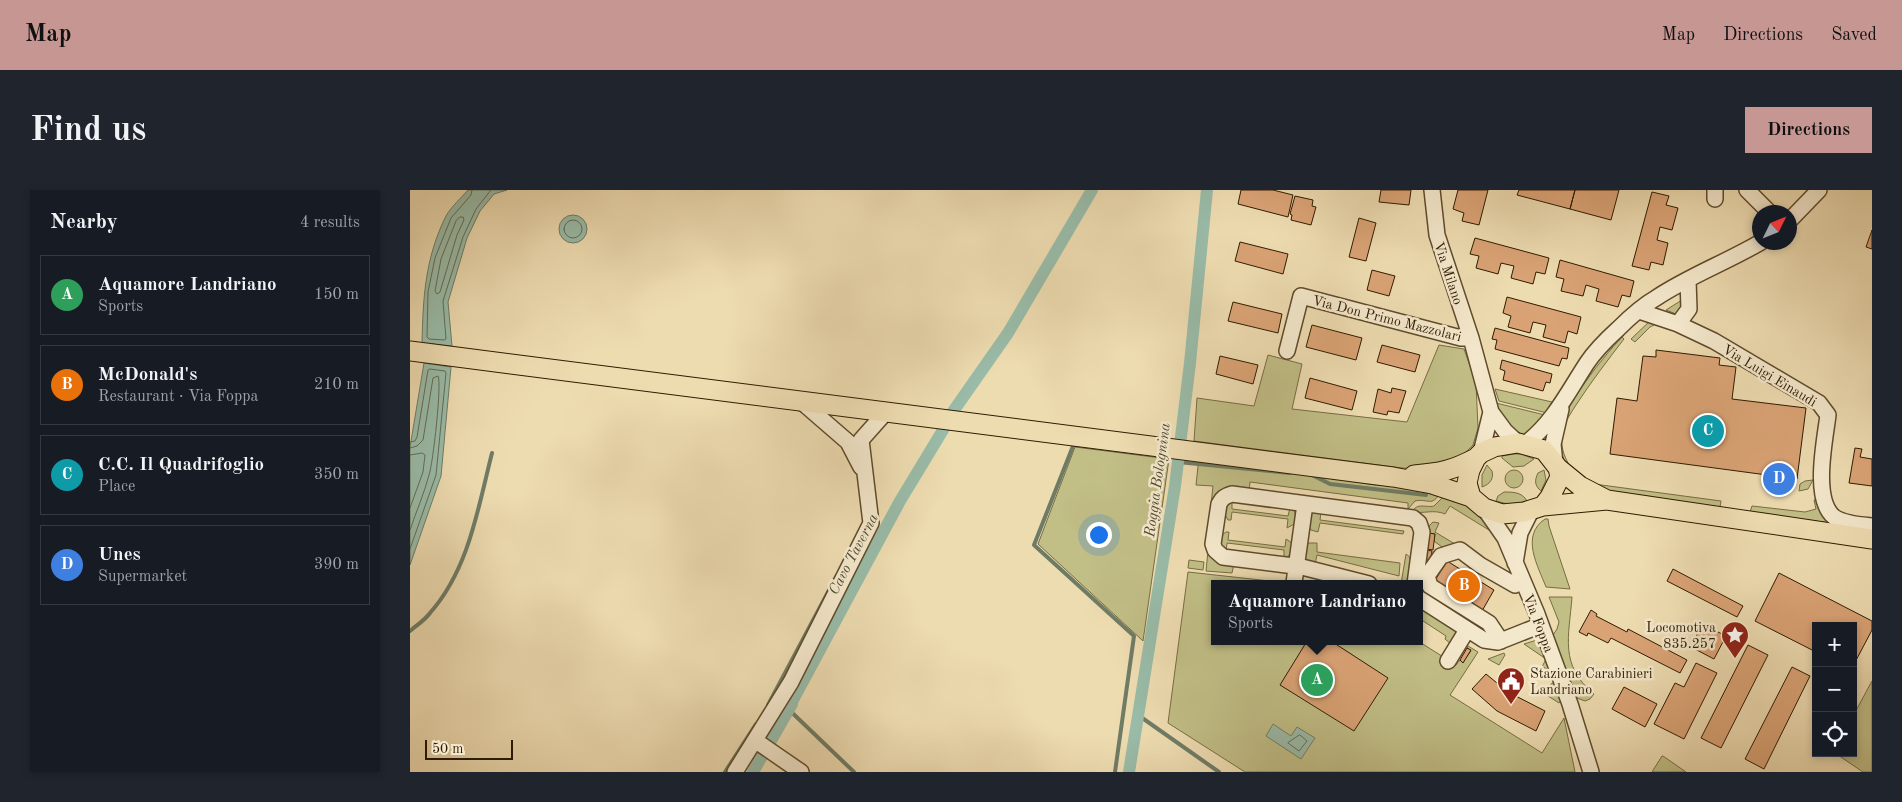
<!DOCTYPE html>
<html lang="en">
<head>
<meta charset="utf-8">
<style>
	:root { --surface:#171b24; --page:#20242c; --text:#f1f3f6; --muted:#9ea1a6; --line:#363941; --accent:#c59692 }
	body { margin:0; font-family:"Old Standard TT",serif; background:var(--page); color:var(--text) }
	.controls { position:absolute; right:15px; bottom:15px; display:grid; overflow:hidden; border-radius:0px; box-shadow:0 2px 8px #0003 }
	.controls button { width:45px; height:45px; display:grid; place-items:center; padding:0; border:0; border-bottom:1px solid var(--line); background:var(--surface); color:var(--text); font:25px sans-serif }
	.compass { position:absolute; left:1342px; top:15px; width:45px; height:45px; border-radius:50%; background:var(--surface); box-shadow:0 2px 8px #0003; rotate:47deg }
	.scale { position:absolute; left:15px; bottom:12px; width:88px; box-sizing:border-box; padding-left:5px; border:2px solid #2f1b00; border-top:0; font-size:14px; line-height:18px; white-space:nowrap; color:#2f1b00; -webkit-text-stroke:4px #f4e8cc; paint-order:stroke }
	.you { position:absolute; left:688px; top:344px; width:18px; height:18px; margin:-12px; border:4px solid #fff; border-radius:50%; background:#1a73e8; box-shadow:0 0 0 8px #1a73e833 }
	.badge { display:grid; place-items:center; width:32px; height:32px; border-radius:50%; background:var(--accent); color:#fff; font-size:16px; font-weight:700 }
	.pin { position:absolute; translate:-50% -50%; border:2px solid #fff; box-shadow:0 1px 5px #0006 }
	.popup { position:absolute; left:801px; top:390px; width:212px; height:65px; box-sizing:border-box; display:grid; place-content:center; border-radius:0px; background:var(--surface); filter:drop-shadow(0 1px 4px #0005); font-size:16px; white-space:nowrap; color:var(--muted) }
	.popup b { font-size:19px; color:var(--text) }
	.popup::after { content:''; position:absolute; left:50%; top:100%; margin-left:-10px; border:10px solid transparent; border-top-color:var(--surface) }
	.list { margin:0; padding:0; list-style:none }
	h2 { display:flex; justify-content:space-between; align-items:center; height:65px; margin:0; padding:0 20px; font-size:21px }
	h2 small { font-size:16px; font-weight:400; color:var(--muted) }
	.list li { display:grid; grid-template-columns:32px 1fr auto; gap:15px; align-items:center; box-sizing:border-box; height:80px; margin:0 10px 10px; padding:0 10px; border:1px solid var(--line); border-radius:0px }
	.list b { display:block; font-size:19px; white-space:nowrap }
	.list p { margin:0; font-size:16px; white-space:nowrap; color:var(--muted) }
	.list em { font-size:16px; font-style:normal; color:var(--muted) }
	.icon { flex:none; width:28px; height:28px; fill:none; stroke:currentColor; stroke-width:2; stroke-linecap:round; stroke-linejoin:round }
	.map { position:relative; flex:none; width:1462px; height:582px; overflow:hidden; border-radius:0px }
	header { display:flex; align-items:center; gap:30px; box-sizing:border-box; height:70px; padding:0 25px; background:var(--accent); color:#111 }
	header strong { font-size:24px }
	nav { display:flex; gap:28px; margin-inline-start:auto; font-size:18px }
	.intro { display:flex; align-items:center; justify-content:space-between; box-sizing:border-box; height:120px; padding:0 30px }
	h1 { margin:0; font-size:35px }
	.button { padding:12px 22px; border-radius:0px; background:var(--accent); color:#111; font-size:18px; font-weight:700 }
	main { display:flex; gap:30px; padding:0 30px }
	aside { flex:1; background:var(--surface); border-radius:0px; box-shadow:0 2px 8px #0003 }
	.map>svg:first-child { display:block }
</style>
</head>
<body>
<header>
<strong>Map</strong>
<nav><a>Map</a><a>Directions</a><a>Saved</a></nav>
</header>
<div class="intro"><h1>Find us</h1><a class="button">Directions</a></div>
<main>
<aside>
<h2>Nearby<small>4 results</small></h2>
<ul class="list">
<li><span class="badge" style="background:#2e9e5b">A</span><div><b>Aquamore Landriano</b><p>Sports</p></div><em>150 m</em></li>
<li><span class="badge" style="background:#e8710a">B</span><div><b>McDonald's</b><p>Restaurant · Via Foppa</p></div><em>210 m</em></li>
<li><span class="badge" style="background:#0f9aa8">C</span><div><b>C.C. Il Quadrifoglio</b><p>Place</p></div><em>350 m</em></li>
<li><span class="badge" style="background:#3f7fe0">D</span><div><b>Unes</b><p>Supermarket</p></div><em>390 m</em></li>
</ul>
</aside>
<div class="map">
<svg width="1462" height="582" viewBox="0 0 1462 582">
	<rect width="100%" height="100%" fill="#eedcb1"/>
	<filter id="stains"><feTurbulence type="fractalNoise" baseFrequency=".004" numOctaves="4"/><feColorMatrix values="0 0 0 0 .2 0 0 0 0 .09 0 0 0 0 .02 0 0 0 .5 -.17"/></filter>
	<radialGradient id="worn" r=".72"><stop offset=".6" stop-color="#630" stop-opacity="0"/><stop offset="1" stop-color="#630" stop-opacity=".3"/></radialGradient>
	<path fill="#c1be86" stroke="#786c43" d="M1272,110l1,7 -7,7 -10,-4z
		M1242,129l4,5 -6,3 -15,15 -4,-3z
		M1212,147l2,2c-17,22 -33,43 -48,66 -5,8 -10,15 -13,24 -3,12 -1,23 5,34 6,11 13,17 26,21l127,17 -1,6c-27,-4 -55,-7 -83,-11 -12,-2 -26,-2 -37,-6 -18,-7 -39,-19 -43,-40 -6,-30 45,-92 65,-113z
		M1029,155l25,4 12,34 2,45 -5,17 -12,12 -35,12 -24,-1 -208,-27 3,-43 57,8 14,-51 34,9 -10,45 115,13z
		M1085,199l57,13 -5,11 -48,-12z
		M1086,213l53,13 -25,20 -9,-2 -17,-25z
		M665,257l94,12 -26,182 -105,-97z
		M1104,264h7l13,5 -10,7 -11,1 -11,-9v-2z
		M789,267l176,28 24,-2 42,9c-10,16 -12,6 -26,9l-7,8v-6l-158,-21 -1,9 -36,14h-2l2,-19 -17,-1z
		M1077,275l5,6c2,8 -2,13 -10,16v-12z
		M1095 289a9 9 0 1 1 18 0a9 9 0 1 1-18 0Z
		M1134,280l2,10 -5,11c-6,-5 -7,-10 -3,-18z
		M1403,290l-5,9 -9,2 1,-7 5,-3z
		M1094,302c9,0 18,0 23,9l-15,4 -16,-4 2,-5z
		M1034,306l20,8 27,22 -2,4 -39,-24 -5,8c-11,-5 -22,0 -33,-2 5,-10 14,-4 22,-6z
		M1410,308l9,25 -79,-11 2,-6 53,6 11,-3 -2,-9z
		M822,310v9l56,7 2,-8 5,4 1,11 -9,5 1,-9 -56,-7 -1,8h-3l-4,-7 1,-9z
		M903,322h8l-1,8 84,11 -1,3 -83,-11 -2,9 -7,-2 -3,-4 1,-11z
		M1135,329h3l1,7 21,63 -24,-2c-8,-21 -26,-51 -1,-68z
		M1023,332l6,1 -4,9 25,15 -14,3 -12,-9 1,-7 -6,-1v-7z
		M816,342h3l-1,8 57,7 1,-8 6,4v10l-8,6v-9l-57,-7 -1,9 -5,-4c-1,-7 -2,-12 5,-16z
		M899,353h8v9l83,11 -1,13 -82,-21 -2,9 -8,-2 -3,-8 2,-9z
		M798,361l26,13 -2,9 -26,-2z
		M996,364c9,5 5,22 0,30h-5z
		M779,370l15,2 -1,8 -15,-2z
		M778,382l109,12h-83v57h204l38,24 4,-5 3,2 8,-11 -4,-3 1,-2 10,6 -28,43 92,58 22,-35 11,54h-330l-77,-49z
		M1139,407h23c-3,40 -13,68 22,97l-4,5 -5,2 -8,-3 -2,-5 -22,-58 4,-6 2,-7z
		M1010,418l35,22 1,4 -5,10 -6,-5 1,-3 -26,-17z
		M1127,450l5,4 8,24 -2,1 -6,-2 4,-8 -22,-15z
		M1094,463l1,2 -6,10 -11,-6z
		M1462,491v91h-9l-28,-19h18v-37z
		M1145,492l7,17 -3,4 -14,-9 6,-10z
		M1252,566h1l23,16h-34z"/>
	<path fill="#99bca9" stroke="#6f7c65" d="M58,0h39l-13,4 -14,17 -13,27 -19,64 4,44 -30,-3c1,-45 3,-85 24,-127 5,-9 15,-18 22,-26z
		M149 39a14 14 0 1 1 28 0a14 14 0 1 1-28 0Z
		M14,173l27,4 -10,109 -31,89v-118z
		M863,534l18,12 6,-9 18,11 -14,21 -35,-23z"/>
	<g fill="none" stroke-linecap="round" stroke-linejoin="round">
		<path stroke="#646c54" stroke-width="1" d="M62,0l-1,5 -20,23 -16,40 -7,34 -1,45 2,2 15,1 2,-1 -3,-38 20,-64 13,-28 15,-19
			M50,27h3l1,3 -7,15 -17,57 -3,2 -2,-3 6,-32 15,-38z
			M154 39a9 9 0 1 1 18 0a9 9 0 1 1-18 0Z
			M0,252l5,-1 2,-4 11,-67 2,-1 15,2 1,2 -10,102 -26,74
			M0,258l7,-2 6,-6 10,-62 5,-2c4,7 -5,88 -9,99 -5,19 -13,37 -19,55
			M0,265l12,-2 3,2 -2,17 -13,36
			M890,545l7,6 -8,10 -11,-8z"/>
		<path stroke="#6f7c65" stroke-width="4" d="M663,256l-39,99 100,91 -19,136
			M768,272l112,11
			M902,285l18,9 96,11
			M0,441c7,-6 15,-11 20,-18 39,-44 48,-105 62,-160
			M373,514l71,68
			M358,515l68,-128
			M728,525l81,57
			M315,582l31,-48"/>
		<path stroke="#99bca9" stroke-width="12" d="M542,223l56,-80 84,-143
			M383,510l107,-199 46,-76
			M343,582l39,-68
			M719,582l46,-286 15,-123 17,-173"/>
	</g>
	<path fill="#daa375" stroke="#2f1b00" d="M831,0h32l20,5 -5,22 -50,-13z
		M971,0h30l-2,15 -30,-3z
		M1048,0h30l-9,35 -17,-4 2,-8 -11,-4z
		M1109,0h56l-5,19 -53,-14z
		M1165,0h44l-8,30 -41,-11z
		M1242,2l17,4 -3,9 12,3 -6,22 -12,-3 -3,13 11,3 -5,22 -12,-3 -2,8 -17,-4z
		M885,6l18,4 -1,6 4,1 -5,18 -20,-5 1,-5 -2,-1z
		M949,28l17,5 -10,38 -17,-4z
		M1462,40v19l-6,-2z
		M1065,48l74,20 -4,16 -9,-2 -3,12 -22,-6 3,-12 -13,-3 -3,11 -22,-6 3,-12 -9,-2z
		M830,52l48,12 -5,20 -48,-13z
		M1150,70l74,21 -4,16 -8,-2 -4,12 -22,-6 3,-12 -13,-4 -3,11 -22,-5 3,-12 -8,-2z
		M962,80l23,6 -6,20 -22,-6z
		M1097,107l74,20 -4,17 -9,-3 -3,12 -22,-6 3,-12 -13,-3 -3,11 -22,-6 3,-11 -8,-3z
		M823,112l49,12 -4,19 -50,-12z
		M902,135l50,13 -6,22 -50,-13z
		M1085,138l74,20 -2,11 -5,-1 -3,8 -64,-17 2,-9 -5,-1z
		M972,155l38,10 -5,17 -38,-10z
		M1246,160l64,8 -1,7 17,2 -4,32 74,9 -9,71 -187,-25 7,-56 20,3 6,-45 13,1z
		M810,166l38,9 -5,19 -37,-10z
		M1092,170l50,14 -2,9 -4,-1 -3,9 -40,-11 2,-9 -5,-2z
		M900,188l47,13 -5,19 -47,-12z
		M982,198l14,3 -7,22 -11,-2 -1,4 -14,-3 5,-23 13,4z
		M1445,258l7,1 -2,8 12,2v27l-23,-3z
		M1019,343l6,1 -2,16 -6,-1z
		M1017,360l5,1 -2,12 -5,-1z
		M1037,371l47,29 -12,21 -48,-29z
		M1263,379l70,37 -6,11 -70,-36z
		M1369,383l93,48v9l-19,36v-40h-37v26l-61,-31z
		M1181,420l6,4 -1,2 31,16 1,-3 59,31 -7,13 -69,-35 -3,5 -20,-10 -1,3 -8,-4z
		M1292,434l24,12 -12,23 -23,-12z
		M897,451h24l57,37 -34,53 -74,-46z
		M1338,455l20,10 -47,93 -20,-10z
		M1057,458l4,2 -8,13 -3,-3z
		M1286,473l21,10 -33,66 -30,-15 21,-41 9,4z
		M1382,477l18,9 -46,93 -19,-10z
		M1076,484l22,18 37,19 -9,20 -39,-20 -25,-22z
		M1214,497l33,17 -12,23 -33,-18z"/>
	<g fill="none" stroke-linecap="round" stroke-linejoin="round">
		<g stroke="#5f4b2c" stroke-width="18">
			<path id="minor" d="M1022,0l5,45 34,103 20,74 14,19 13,12
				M1305,0v9
				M1337,0l22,22
				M1380,30l29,-30
				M1229,121l39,13 11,-15 -1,-29
				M1268,134l36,17 105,62 9,12c-3,25 -16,84 6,102 10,7 27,8 38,9
				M877,161l14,-55 160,42h10
				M393,213l45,39 13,25
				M1115,254c28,-21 43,-52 62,-81 8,-12 20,-24 31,-34 11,-11 24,-23 38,-31 33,-22 71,-36 105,-56
				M1071,263l10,-41
				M1145,274l-2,-20 8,-35
				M1074,318l21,30 32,76 33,90 21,68
				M1105,373l5,-30 12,-24
				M884,393l11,-79
				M959,394l-67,-17 -79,-10 -8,-7 -2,-6 6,-40c3,-6 6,-8 13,-10l181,24 6,5 3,9 -7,52
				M1010,409l64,41 14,2 43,-17
				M1091,451l-12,-18 -59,-37 -3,-10 14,-20 19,-6 20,15 35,20
				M1038,471l19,-31
				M346,551l45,31
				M325,582l56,-90 80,-159 -10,-83 24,-27"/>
		</g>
		<g stroke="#2f1b00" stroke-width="21">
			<path id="major" d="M0,161l983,126 39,7 39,13
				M1148,278l22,18 27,14
				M1004,285c27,-2 39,-5 62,-17
				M1133,316l7,-9 10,-20 -2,-9 -14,-18 -26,-7 -24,4 -13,6 -5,5 -6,12 -3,13 4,14 13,11 18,6 22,-2 19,-6 64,-6 265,39"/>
		</g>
		<use href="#minor" stroke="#f4e8cc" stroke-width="15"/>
		<use href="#major" stroke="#eedcb1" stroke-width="19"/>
	</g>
	<defs>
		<g id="sight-pin" transform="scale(1.4375)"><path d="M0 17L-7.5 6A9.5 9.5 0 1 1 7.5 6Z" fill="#8f2418" stroke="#f4e8cc"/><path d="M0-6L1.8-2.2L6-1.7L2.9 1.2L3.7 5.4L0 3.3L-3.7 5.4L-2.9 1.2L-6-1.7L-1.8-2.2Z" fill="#fff"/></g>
		<g id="civic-pin" transform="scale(1.4375)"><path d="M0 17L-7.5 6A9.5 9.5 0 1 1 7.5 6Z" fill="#8f2418" stroke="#f4e8cc"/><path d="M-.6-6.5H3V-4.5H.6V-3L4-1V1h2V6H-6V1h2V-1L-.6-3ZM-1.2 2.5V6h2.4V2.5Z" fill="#fff"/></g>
	</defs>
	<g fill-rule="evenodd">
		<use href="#sight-pin" x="1325" y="445"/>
		<use href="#civic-pin" x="1101" y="491"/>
	</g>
	<g text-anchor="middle" stroke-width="5" stroke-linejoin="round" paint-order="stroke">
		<g font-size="14" fill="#2f1b00" stroke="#f4e8cc">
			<text transform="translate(1039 83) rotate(72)" y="5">Via Milano</text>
			<text transform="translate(977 128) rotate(14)" y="5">Via Don Primo Mazzolari</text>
			<text transform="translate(1360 185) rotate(31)" y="5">Via Luigi Einaudi</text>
			<text transform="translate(1129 433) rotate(69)" y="5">Via Foppa</text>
		</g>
		<g font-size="14" fill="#2f1b00" stroke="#f4e8cc" text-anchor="end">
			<text x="1306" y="442">Locomotiva<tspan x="1306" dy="16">835.257</tspan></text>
			<text x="1120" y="488" text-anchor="start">Stazione Carabinieri<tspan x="1120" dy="16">Landriano</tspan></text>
		</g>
		<g font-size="15" font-style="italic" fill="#4f4b33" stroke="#f4e8cc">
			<text transform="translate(747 290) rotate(-82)" y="5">Roggia Bolognina</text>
			<text transform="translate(443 364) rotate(-62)" y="5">Cavo Taverna</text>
		</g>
	</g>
	<rect width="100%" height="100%" filter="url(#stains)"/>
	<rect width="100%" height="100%" fill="url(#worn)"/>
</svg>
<div class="controls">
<button>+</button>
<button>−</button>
<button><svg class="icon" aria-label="locate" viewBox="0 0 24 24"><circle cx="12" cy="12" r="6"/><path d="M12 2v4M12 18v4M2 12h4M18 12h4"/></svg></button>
</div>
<svg class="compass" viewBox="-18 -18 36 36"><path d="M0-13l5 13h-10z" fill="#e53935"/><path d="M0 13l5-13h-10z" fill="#9ea1a6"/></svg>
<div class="scale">50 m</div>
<div class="you"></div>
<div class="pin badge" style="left:907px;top:490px;background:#2e9e5b">A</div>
<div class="popup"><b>Aquamore Landriano</b>Sports</div>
<div class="pin badge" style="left:1054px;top:396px;background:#e8710a">B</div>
<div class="pin badge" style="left:1298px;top:241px;background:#0f9aa8">C</div>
<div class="pin badge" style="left:1369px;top:289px;background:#3f7fe0">D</div>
</div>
</main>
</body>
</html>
